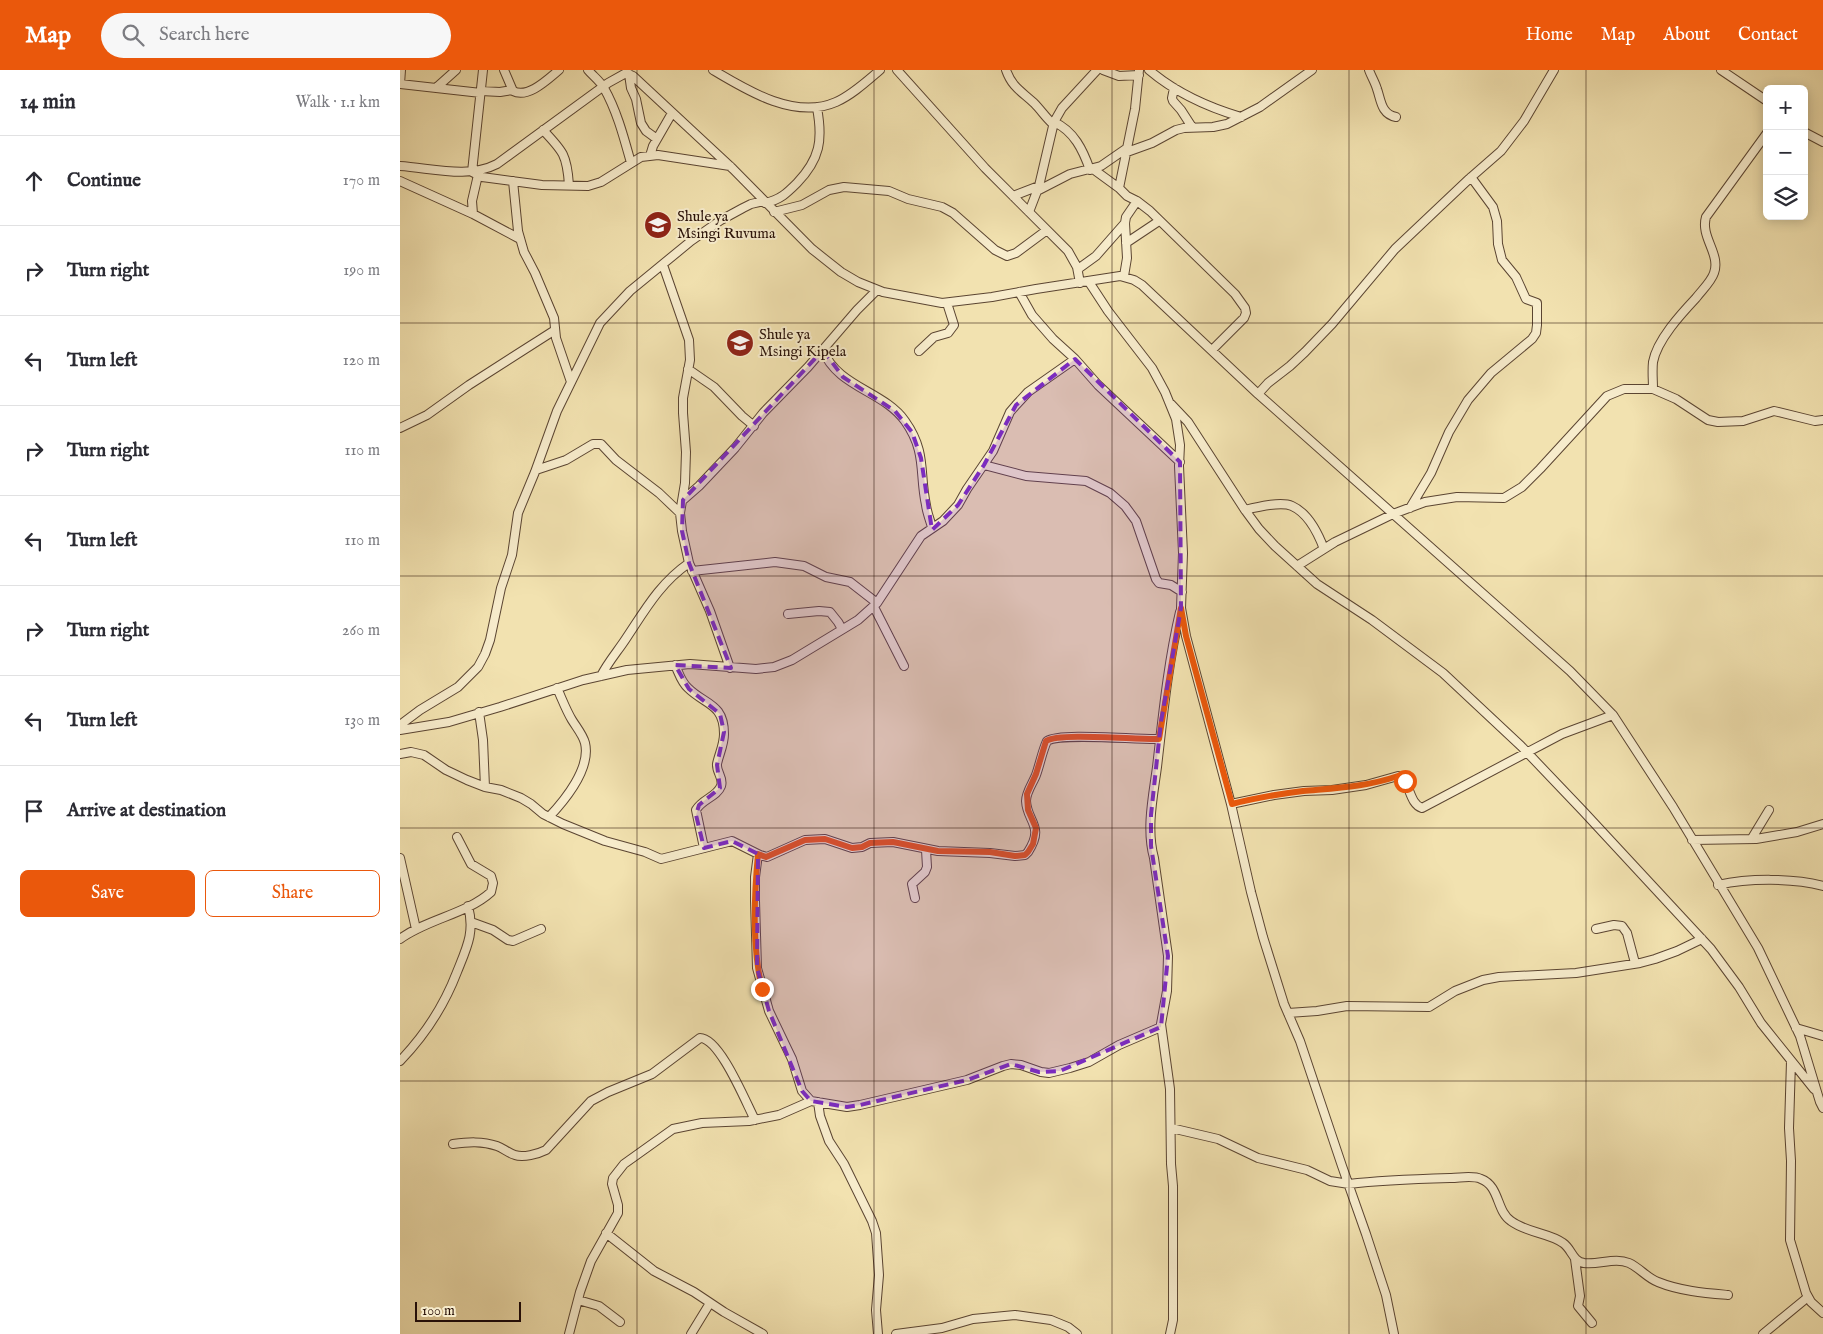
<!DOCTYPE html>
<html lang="en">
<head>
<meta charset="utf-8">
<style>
	:root { --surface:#fff; --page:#f7f7f7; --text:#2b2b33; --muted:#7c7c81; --line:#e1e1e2; --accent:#ea580c }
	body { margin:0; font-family:"IM FELL English",serif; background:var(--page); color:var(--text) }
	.controls { position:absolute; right:15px; top:15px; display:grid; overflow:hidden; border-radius:8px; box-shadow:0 2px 12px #0003 }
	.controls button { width:45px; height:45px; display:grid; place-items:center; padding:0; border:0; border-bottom:1px solid var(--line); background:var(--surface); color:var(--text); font:25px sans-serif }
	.scale { position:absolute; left:15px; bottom:12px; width:106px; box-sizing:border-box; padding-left:5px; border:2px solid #291108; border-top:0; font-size:14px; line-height:18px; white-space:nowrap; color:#291108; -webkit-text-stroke:4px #f7eccc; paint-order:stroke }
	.stop { position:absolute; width:15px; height:15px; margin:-11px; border:4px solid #ea580c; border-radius:50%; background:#fff }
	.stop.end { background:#ea580c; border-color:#fff; box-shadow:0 1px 5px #0008 }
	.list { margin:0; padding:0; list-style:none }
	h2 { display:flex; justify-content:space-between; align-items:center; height:65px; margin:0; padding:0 20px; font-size:21px }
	h2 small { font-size:16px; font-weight:400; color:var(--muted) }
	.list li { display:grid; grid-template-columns:32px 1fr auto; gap:15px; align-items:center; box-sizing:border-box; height:90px; padding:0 20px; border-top:1px solid var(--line) }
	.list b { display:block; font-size:19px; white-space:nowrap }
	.list em { font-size:16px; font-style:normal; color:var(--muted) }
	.actions { display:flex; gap:10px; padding:15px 20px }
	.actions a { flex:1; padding:11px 0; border:1px solid var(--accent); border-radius:8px; text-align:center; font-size:18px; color:var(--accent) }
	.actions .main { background:var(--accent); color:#fff }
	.icon { flex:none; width:28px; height:28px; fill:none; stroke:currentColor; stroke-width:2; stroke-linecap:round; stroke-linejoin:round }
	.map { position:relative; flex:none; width:1423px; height:1264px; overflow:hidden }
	header { display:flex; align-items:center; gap:30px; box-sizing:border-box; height:70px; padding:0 25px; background:var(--accent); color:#fff }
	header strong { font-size:24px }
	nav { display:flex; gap:28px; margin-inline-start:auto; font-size:18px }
	.search { width:350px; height:45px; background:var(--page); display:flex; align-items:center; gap:12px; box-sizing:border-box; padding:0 18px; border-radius:28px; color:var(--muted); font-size:19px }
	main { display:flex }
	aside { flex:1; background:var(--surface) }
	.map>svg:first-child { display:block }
</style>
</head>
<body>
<header>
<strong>Map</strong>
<div class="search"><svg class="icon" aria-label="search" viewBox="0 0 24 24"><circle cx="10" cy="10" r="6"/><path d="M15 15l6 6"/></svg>Search here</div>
<nav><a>Home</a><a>Map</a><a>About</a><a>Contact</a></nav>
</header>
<main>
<aside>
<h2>14 min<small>Walk · 1.1 km</small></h2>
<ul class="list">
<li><svg class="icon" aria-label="ahead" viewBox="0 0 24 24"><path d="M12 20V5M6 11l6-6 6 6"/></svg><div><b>Continue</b></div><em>170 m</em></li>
<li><svg class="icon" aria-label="right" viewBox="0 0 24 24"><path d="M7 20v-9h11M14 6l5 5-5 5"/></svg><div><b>Turn right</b></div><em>190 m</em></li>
<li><svg class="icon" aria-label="left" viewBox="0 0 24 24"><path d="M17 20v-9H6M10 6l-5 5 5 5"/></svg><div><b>Turn left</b></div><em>120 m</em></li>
<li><svg class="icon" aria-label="right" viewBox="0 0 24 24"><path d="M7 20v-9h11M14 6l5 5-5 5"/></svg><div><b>Turn right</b></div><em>110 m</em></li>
<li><svg class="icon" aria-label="left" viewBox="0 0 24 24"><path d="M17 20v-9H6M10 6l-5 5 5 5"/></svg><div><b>Turn left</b></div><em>110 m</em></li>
<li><svg class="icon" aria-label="right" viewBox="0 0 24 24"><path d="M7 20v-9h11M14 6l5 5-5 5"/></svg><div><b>Turn right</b></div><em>260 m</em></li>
<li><svg class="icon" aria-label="left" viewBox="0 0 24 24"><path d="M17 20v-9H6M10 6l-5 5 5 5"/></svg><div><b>Turn left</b></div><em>130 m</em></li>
<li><svg class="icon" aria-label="arrive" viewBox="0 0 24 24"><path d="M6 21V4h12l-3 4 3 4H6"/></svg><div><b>Arrive at destination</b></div></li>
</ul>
<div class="actions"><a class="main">Save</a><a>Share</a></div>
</aside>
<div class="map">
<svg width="1423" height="1264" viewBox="0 0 1423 1264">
	<rect width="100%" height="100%" fill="#f2e2b0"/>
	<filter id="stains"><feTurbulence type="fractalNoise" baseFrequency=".004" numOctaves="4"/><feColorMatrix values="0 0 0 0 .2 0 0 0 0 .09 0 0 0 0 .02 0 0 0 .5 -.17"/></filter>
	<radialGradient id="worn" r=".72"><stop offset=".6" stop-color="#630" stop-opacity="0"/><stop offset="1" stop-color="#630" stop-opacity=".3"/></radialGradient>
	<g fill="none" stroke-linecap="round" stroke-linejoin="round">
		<g stroke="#5b4532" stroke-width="10">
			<path id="minor" d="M83,0l-11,102 10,5 60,8 46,1 13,-4 40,-25 17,-2 72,11
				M104,0l9,21c15,8 35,-12 46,-21
				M188,0c5,6 12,11 16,18 13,23 20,50 27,75
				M313,0c35,21 82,50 123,32 16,-7 31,-21 44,-32
				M497,0l88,98 83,83 9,16 3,16
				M606,0c6,17 15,21 28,33 7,7 12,15 19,21
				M703,0l16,6 20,-1
				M749,0c27,23 58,37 92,47
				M969,0c2,6 6,12 8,19 4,11 4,25 19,28
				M1321,0l46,31
				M229,4l2,14 5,11 5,24 5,8 11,8
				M0,14l81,9
				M0,14l1,-14
				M37,17l19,-17
				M774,18l-2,10 1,3 8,9 11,17
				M81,21l19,1 12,-2
				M654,52c20,9 29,28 36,48
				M143,60c20,21 24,25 26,55
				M1404,62l19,10
				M727,82l25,-9 24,-13 8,-2 29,-1 14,-3 33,-17 52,-37
				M250,86l3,-10 19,-33
				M0,96c32,2 68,13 97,-2l111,-81 18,-10 7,3 100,93 79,80 29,23 17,10 25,10 59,11 50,-6 44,-8 84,-13 14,4 8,5 116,109 312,277 43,44 60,92 85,141 42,88 20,66 3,6
				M693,99l26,19
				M0,111l73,33 47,25
				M113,111l5,50 6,21 11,21 19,45 2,20 15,44
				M637,121l33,-17 31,-8 26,-18
				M613,126l26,-10
				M737,131l13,10 85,83 10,14 1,5 -2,5 -32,32
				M365,133c15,-3 22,-10 32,-20 23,-24 26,-43 20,-75
				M374,142l28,-7 27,-15 15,-3 45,4 19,8 34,8 11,6 42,37 12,6 9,-3 31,-23
				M629,142l10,-26 15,-64 8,-14 35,-38
				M73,144l-1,-13 6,-26
				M726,173l33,-22
				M263,195l26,75 1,20 -7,38v15l3,39 -1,31 -5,30 2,18 7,32 21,48 20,57
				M678,199l18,-13 29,-33
				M724,206l3,-18 -2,-35 1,-6 11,-16 -10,-5 -8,-8 16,-79 4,-39
				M689,212l19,29 44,57 13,24 11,27 4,26 -1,21 4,87 -2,55 5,28 45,168 20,88 12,45 21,67 16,37 42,125 24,68 20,61 8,39
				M619,222l13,23 21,24 22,20 23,26 82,77
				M423,280c14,37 61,41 82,71 22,31 14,52 21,84 1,8 4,15 6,22
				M519,281l15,-14 14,-4 6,-8 -7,-22
				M288,299l26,18 28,29 12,10
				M1253,319c0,-9 -1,-18 0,-27 4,-22 28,-48 43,-64 6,-8 15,-16 18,-25 7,-19 -14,-36 -8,-56l61,-84
				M858,324l10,-11 22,-17 15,-14 27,-28 63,-75 74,-70 32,-28 23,-30 30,-51
				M771,334l17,18 57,88 14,19 16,17 42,38 55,36 71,53 78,73 62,65 128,138 28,38 22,36 53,66
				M0,358l27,-13 42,-30 86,-55
				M584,395l42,11 60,5 24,12 15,13 11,15 20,58 3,4 12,2 11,7
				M136,400l30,-10 27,-16h8l15,16 43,33 21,20
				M283,430l16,-14 36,-38 28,-35 45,-46 49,-57 20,-20
				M1010,438l21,-35 18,-41 19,-32 23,-27 41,-34 4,-6 1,-8v-22l-11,-4 -10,-22 -14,-17 -4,-16 -1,-23 -4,-14 -22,-30
				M845,440c12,-3 36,-9 47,-4 16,7 26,27 32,43
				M897,496l38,-24 58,-28 32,-12 32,-5 47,1 18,-11 18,-18 67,-73 17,-7h29l23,10 32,21 10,2 25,-1 31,-10 41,10 8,-1
				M292,501l83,-9 29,4 22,11 24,5 27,21
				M474,537l30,59
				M388,544l31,-3 11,1 8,10 4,7
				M275,595c4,8 6,17 13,23 17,17 36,15 36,46 0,11 -5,20 -7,30 -1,8 7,14 4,22 -4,11 -19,13 -25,24l8,38
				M201,606c7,-14 17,-25 26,-39 18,-27 33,-54 62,-74
				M79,642l4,28 2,47
				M0,655l20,-15 38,-23 20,-20 7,-13 5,-14 11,-52 11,-33 6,-42 17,-41 22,-61 43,-88 30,-32 61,-50 30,-21 22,-12 8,-4 13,-3
				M0,660l49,-8 51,-15 83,-27 44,-10 63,-6 66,5 18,-2 18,-7 66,-40 19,-17 44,-67 22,-15 15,-16 9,-16 26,-38 17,-39 6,-7 12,-13 47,-33
				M0,684l11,-2 13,3 22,15 21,10 18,7 16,3 20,8 10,6 12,10 20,10 42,17 40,11 16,7 71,-18 28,14 7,2 38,-17 20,-1 27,9 10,-1 8,-4 23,-1 45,9 52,2 25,3 10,-1 3,-3c17,-26 -1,-30 -2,-51 0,-9 7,-18 10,-26 4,-11 6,-23 11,-34 13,-9 90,-1 112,-2
				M831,734l43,-9 30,-4 28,-1 34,-5 32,-9c13,5 10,27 24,32l140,-74 51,-19
				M149,747c16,-17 42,-49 36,-74 -2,-8 -8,-15 -13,-23 -6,-10 -10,-21 -15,-32
				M1352,768l17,-28
				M1292,770l64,-1 41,-7 26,-8
				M358,784l-3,23v24l2,67 12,43 23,48 10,32 9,10
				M0,788l16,71
				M1318,815c31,-7 75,-7 105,1
				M515,828l-3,-14 13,-12 2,-5 -1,-17
				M71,852l22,8 15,10 5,1 28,-12
				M1196,859l18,-4 8,1 5,7 8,30
				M0,869c27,-20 67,-25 91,-47l2,-9 -2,-7 -20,-12 -14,-27
				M888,943l29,-2 30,-5 82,1 26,-16 28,-11 16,-3 77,-4 64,-10 15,-4 22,-8 25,-12
				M1396,958l27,8
				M0,991c26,-27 44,-55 57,-89 10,-25 18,-40 11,-66
				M1391,991l-2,67 2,33 -1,79 16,53 5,9 12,11
				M418,1032l2,14 9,25 15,23 28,57 4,12 3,42 -3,35 2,24
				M771,1058l47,11 40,19 49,12 23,11 19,3c33,-4 68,-5 102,-6 9,0 22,-3 30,1 19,7 15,32 30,42 16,12 39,12 52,22 9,6 9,18 21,20 15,2 31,-6 45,0 11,5 18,15 29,19 22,9 47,11 70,13
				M53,1074c15,-2 29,-3 44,2 6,2 11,7 18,9 8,3 23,-1 31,-5l45,-49 17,-9 44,-18 48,-36c20,0 46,65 55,82
				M206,1163l48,38 40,21 30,20 39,22
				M1175,1189l5,37 -2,10 14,17
				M178,1230l21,6 21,16
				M169,1264l11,-42 11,-31 27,-48v-8l-6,-21 1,-6 11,-14 49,-35 29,-6 47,-2 30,-6 32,-14 36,6 13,-2 107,-25 36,-14 8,-2 10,1 20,7 8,1 21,-5 19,-6 30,-17 42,-18
				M291,1264l19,-31
				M496,1264l46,-6 31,-9 42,-4 36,5 17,7 9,7
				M770,1264l3,-14v-134l-2,-22 -1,-75 -9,-65 6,-33 1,-35 -14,-98c-8,-29 -1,-61 3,-91 6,-52 11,-104 23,-155
				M1363,1264l45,-37"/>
		</g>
		<use href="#minor" stroke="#f7eccc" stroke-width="8"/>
	</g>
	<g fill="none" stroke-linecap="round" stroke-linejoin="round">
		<path stroke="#ea580c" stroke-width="6" d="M362,919c-10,-43 -8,-91 -4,-135l8,3 39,-17 20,-1 27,9 10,-1 8,-4 23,-1 45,9 52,1 25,4 10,-1 3,-3 5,-8 3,-16 -8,-18 -1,-16 9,-20 10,-33c13,-9 92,-1 113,-2l22,-131 5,28 46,168c23,-6 47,-10 71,-13 33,-3 63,-4 95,-15l7,5"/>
	</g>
	<path fill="#7b2cbf" fill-opacity="0.2" stroke="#7b2cbf" stroke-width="4" stroke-dasharray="10 6" stroke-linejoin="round" d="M423,280l20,27 52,34 17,21 9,26 11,72 26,-25 26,-40 32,-60 59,-46 105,103 1,146 -20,114 -10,93v31l17,110 -7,71 -101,44 -21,1 -28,-8 -44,16 -107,25 -13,2 -36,-6 -9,-10 -33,-80 -12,-43 1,-114 -26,-13 -28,7 -8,-33 3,-10 21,-17 -3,-23 7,-33 -4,-18 -31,-25 -14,-24 56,3 -42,-105 -7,-32 1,-31z"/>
	<path fill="none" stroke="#291108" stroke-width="1" stroke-opacity="0.55" d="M237,0v1264M474,0v1264M712,0v1264M949,0v1264M1186,0v1264M0,253h1423M0,506h1423M0,758h1423M0,1011h1423"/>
	<defs>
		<g id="school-disc" transform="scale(1.4375)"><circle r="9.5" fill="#8f2418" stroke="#f7eccc"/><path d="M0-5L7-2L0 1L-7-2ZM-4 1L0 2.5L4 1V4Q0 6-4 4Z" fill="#fff"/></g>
	</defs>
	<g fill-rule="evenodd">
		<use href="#school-disc" x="258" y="155"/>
		<use href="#school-disc" x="340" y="273"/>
	</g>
	<g text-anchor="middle" stroke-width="4" stroke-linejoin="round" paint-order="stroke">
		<g font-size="15" fill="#291108" stroke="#f7eccc" text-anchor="start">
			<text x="277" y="151">Shule ya<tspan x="277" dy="17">Msingi Ruvuma</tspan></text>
			<text x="359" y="269">Shule ya<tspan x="359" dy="17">Msingi Kipela</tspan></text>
		</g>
	</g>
	<rect width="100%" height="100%" filter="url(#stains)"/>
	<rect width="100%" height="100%" fill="url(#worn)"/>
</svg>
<div class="controls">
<button>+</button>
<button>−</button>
<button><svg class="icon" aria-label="layers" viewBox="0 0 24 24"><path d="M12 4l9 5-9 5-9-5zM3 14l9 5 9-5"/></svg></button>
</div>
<div class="scale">100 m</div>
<div class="stop" style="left:1005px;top:711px"></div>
<div class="stop end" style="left:362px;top:919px"></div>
</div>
</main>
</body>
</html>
